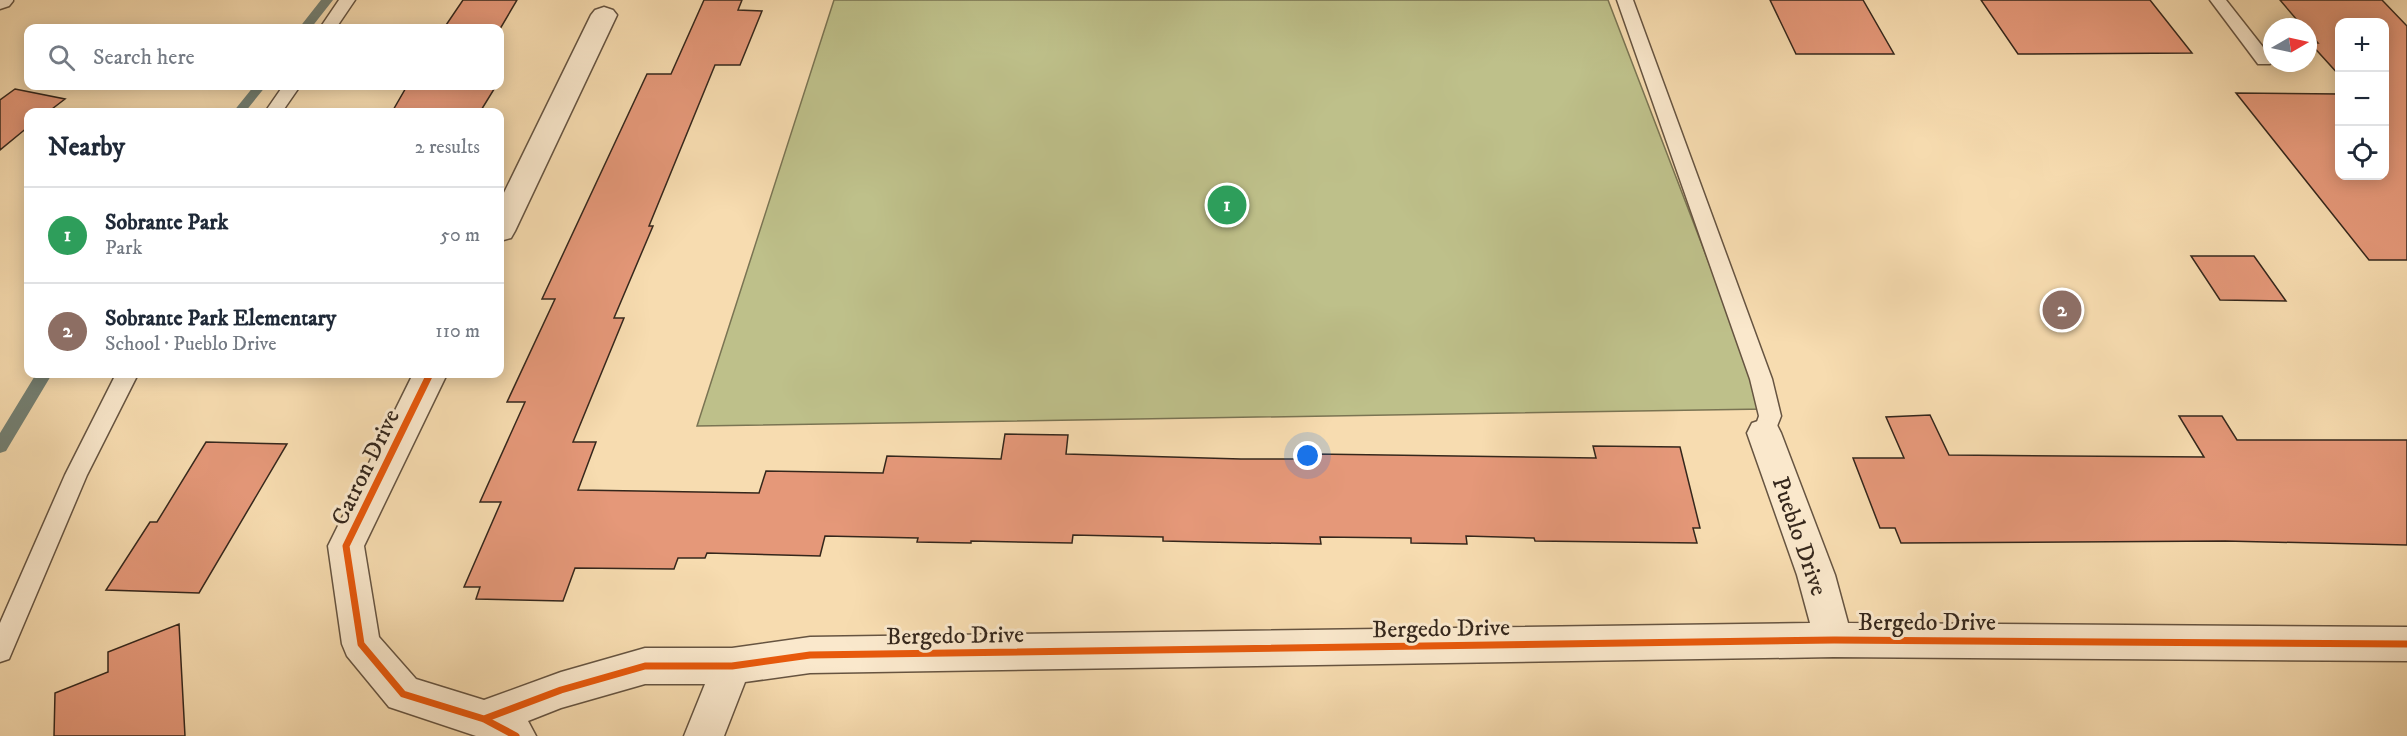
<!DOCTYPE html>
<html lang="en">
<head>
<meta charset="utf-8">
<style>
	:root { --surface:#fff; --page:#f6f6f7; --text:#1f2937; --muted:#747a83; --line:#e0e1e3; --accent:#db2777 }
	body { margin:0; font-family:"IM FELL DW Pica",serif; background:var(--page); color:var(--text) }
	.controls { position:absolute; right:18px; top:18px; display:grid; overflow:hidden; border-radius:12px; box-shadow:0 3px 15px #0003 }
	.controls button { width:54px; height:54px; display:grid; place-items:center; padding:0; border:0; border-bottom:2px solid var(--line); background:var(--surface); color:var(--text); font:30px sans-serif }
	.compass { position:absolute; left:2263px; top:18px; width:54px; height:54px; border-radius:50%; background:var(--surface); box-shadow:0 3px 15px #0003; rotate:81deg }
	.you { position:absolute; left:1308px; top:456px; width:21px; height:21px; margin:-15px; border:4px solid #fff; border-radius:50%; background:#1a73e8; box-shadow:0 0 0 9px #1a73e833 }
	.badge { display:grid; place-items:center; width:39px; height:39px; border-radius:50%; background:var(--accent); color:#fff; font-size:20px; font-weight:700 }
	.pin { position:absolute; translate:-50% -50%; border:3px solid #fff; box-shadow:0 2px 6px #0006 }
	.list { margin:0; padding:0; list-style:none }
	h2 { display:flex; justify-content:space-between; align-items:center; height:78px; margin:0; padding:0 24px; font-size:26px }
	h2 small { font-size:20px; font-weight:400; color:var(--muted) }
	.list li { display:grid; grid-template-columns:39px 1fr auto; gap:18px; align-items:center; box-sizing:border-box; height:96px; padding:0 24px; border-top:2px solid var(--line) }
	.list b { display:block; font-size:22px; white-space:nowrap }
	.list p { margin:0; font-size:20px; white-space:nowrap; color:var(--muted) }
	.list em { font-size:20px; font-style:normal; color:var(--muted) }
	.icon { flex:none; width:33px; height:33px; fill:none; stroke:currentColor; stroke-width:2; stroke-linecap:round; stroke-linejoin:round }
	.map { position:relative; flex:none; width:2407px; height:736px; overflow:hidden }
	.search { position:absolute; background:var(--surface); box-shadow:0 3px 15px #0003; left:24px; top:24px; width:480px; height:66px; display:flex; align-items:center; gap:15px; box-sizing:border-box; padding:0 21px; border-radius:12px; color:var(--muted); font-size:22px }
	.panel { position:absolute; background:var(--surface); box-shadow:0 3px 15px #0003; left:24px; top:108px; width:480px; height:270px; border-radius:12px }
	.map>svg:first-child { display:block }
</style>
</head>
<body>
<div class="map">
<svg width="2407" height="736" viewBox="0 0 2407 736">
	<rect width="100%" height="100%" fill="#f7dcb0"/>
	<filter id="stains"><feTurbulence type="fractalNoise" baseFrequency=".00333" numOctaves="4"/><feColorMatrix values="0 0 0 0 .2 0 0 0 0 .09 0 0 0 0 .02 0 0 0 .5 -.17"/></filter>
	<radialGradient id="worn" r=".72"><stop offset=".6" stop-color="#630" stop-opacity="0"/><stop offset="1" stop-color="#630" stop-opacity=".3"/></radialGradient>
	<path fill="#bec08a" stroke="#7a7453" stroke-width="1.5" d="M834,0h774l157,409 -1068,17z"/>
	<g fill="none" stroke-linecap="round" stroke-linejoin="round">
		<path fill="#738074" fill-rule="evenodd" d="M321,0h12l-22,28h-12z
			M254,86h12l-21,26h-12z
			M36,374h16l-46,77 -6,2v-20z"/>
	</g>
	<path fill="#e59879" stroke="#35271c" stroke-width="1.5" d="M463,0h54l-17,29 -56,-1z
		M704,0h38l-4,10 24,1 -22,54h-25l-66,161h4l-39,92h10l-51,124h23l-18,48 181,3 7,-22 117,2 4,-17 114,3 4,-25 63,1 -2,19 175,5h74v-5l281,4 -3,-12 87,1 20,81h-7l4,15 -162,-2 -1,-3 -68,-2 1,8 -56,-1v-5l-91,-1 1,7 -115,-2 -43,-1v-4l-90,-2 -1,8 -101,-2v2l-54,-1 1,-4 -93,-2 -5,20 -113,-3 -2,5h-27l-4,11 -99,-1 -12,33 -87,-2 4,-12h-16l37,-85h-21l45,-100h-18l48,-103h-13l105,-225h24z
		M1770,0h93l31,54h-98z
		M1981,0h169l42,53 -174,1z
		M2280,0h102l25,26v234h-38l-133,-167 104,1v82h45v-154h-45v54l-30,-33h8l-10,-11v-5h-5z
		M407,86h89l-16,26h-88z
		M15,89l50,10 -17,13h-20v15l-28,23v-50z
		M2191,256h63l32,45 -66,-1z
		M1930,415l19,40 255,2 -25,-41h43l15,24h170v105l-182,-4 -324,2 -6,-15h-15l-27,-70h51l-18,-41z
		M206,442l81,2 -88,149 -93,-3 44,-68h7z
		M179,624l6,112h-131l1,-43 53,-21v-20z"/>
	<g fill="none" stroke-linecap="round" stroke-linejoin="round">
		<g stroke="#665441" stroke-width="3">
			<path id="service" d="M339,0h16l-19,28h-16z
				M1617,0h16l139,379 9,37 -9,23 -8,3 -8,-3 -3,-6 6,-17 -9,-37z
				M2210,0h16l44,56 2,3 -2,5h-12z
				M283,86h17l-18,26h-17z
				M116,374h22l-51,101 -78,184 -9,3v-39l65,-148z"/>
		</g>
		<g stroke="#665441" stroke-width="3">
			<path id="minor" d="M0,0h13v1l-4,5 -9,3z
				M604,7l9,3 4,5 -102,216 -4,7 -11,3v-40l91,-186 4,-5z
				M413,374h34l-83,172 15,91 37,42 68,21 77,-28 84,-24h87l78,-11 1000,-14 -13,-48 -50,-142 5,-10 12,-4 12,4 5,10 54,142 13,48 559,4v34l-573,-4 -1024,16 -65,9 -21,54h-40l21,-52h-60l-84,24 -33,13 8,15h-60l-87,-29 -42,-51 -5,-12 -14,-98z"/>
		</g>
		<use href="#service" fill="#fae8cc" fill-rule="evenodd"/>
		<use href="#minor" fill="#fae8cc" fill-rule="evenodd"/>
		<g stroke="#fae8cc" stroke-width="10">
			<path id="cycleway" d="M430,374l-84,172 15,98 42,50 81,25 32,17
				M484,719l77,-29 84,-24h87l78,-11 1024,-15 573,4"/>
		</g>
		<use href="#cycleway" stroke="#e8590c" stroke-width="7"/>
	</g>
	<g text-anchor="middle" stroke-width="6" stroke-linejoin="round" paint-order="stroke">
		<g font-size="24" fill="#35271c" stroke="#fae8cc">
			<text transform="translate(365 467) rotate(-64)" y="8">Catron Drive</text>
			<text transform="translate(1800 536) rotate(71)" y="8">Pueblo Drive</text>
			<text x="1927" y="630">Bergedo Drive</text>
			<text transform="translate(1441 628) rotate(-1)" y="8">Bergedo Drive</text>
			<text transform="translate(955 635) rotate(-1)" y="8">Bergedo Drive</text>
		</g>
	</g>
	<rect width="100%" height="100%" filter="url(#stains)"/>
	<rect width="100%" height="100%" fill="url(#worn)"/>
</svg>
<div class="controls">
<button>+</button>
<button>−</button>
<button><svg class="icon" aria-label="locate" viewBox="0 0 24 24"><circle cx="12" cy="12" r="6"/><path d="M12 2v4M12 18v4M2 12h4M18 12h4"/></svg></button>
</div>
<svg class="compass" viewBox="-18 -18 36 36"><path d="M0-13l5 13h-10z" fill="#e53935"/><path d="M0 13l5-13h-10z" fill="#747a83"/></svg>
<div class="you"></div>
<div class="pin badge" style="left:1227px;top:205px;background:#2e9e5b">1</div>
<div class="pin badge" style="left:2062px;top:310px;background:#8d6e63">2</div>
<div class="search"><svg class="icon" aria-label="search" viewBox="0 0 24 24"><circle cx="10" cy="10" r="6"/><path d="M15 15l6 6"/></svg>Search here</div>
<section class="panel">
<h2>Nearby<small>2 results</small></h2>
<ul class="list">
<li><span class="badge" style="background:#2e9e5b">1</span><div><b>Sobrante Park</b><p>Park</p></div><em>50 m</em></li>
<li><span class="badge" style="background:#8d6e63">2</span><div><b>Sobrante Park Elementary</b><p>School · Pueblo Drive</p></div><em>110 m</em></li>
</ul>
</section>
</div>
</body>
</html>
